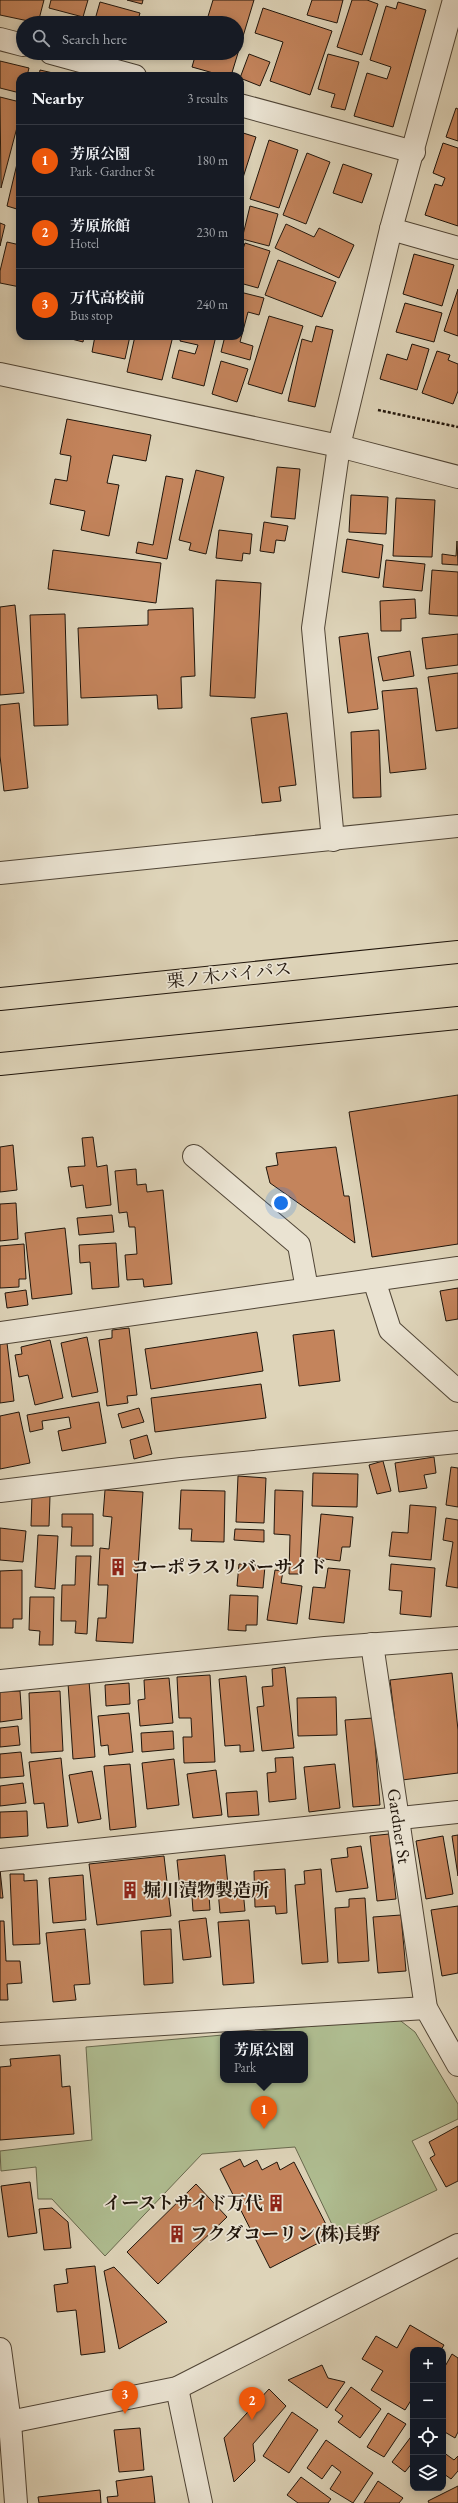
<!DOCTYPE html>
<html lang="en">
<head>
<meta charset="utf-8">
<style>
	:root { --surface:#171b24; --page:#20242c; --text:#f1f3f6; --muted:#9ea1a6; --line:#363941; --accent:#ea580c }
	body { margin:0; font-family:"EB Garamond","Noto Serif JP",serif; background:var(--page); color:var(--text) }
	.controls { position:absolute; right:12px; bottom:12px; display:grid; overflow:hidden; border-radius:8px; box-shadow:0 2px 10px #0003 }
	.controls button { width:36px; height:36px; display:grid; place-items:center; padding:0; border:0; border-bottom:1px solid var(--line); background:var(--surface); color:var(--text); font:20px sans-serif }
	.you { position:absolute; left:281px; top:1203px; width:14px; height:14px; margin:-10px; border:3px solid #fff; border-radius:50%; background:#1a73e8; box-shadow:0 0 0 6px #1a73e833 }
	.badge { display:grid; place-items:center; width:26px; height:26px; border-radius:50%; background:var(--accent); color:#fff; font-size:13px; font-weight:700 }
	.pin { position:absolute; translate:-50% -33px; filter:drop-shadow(0 1px 2px #0008) }
	.pin::after { content:''; position:absolute; top:21px; width:14px; height:12px; background:inherit; clip-path:polygon(0 0,100% 0,50% 100%) }
	.popup { position:absolute; left:220px; top:2031px; width:88px; height:52px; box-sizing:border-box; display:grid; place-content:center; border-radius:8px; background:var(--surface); filter:drop-shadow(0 1px 3px #0005); font-size:13px; white-space:nowrap; color:var(--muted) }
	.popup b { font-size:15px; color:var(--text) }
	.popup::after { content:''; position:absolute; left:50%; top:100%; margin-left:-8px; border:8px solid transparent; border-top-color:var(--surface) }
	.list { margin:0; padding:0; list-style:none }
	h2 { display:flex; justify-content:space-between; align-items:center; height:52px; margin:0; padding:0 16px; font-size:17px }
	h2 small { font-size:13px; font-weight:400; color:var(--muted) }
	.list li { display:grid; grid-template-columns:26px 1fr auto; gap:12px; align-items:center; box-sizing:border-box; height:72px; padding:0 16px; border-top:1px solid var(--line) }
	.list b { display:block; font-size:15px; white-space:nowrap }
	.list p { margin:0; font-size:13px; white-space:nowrap; color:var(--muted) }
	.list em { font-size:13px; font-style:normal; color:var(--muted) }
	.icon { flex:none; width:22px; height:22px; fill:none; stroke:currentColor; stroke-width:2; stroke-linecap:round; stroke-linejoin:round }
	.map { position:relative; flex:none; width:458px; height:2503px; overflow:hidden }
	.search { position:absolute; background:var(--surface); box-shadow:0 2px 10px #0003; left:16px; top:16px; width:228px; height:44px; display:flex; align-items:center; gap:10px; box-sizing:border-box; padding:0 14px; border-radius:22px; color:var(--muted); font-size:15px }
	.panel { position:absolute; background:var(--surface); box-shadow:0 2px 10px #0003; left:16px; top:72px; width:228px; height:268px; border-radius:12px }
	.map>svg:first-child { display:block }
</style>
</head>
<body>
<div class="map">
<svg width="458" height="2503" viewBox="0 0 458 2503">
	<rect width="100%" height="100%" fill="#ded4b9"/>
	<filter id="stains"><feTurbulence type="fractalNoise" baseFrequency=".005" numOctaves="4"/><feColorMatrix values="0 0 0 0 .2 0 0 0 0 .09 0 0 0 0 .02 0 0 0 .5 -.17"/></filter>
	<radialGradient id="worn" r=".72"><stop offset=".6" stop-color="#630" stop-opacity="0"/><stop offset="1" stop-color="#630" stop-opacity=".3"/></radialGradient>
	<path fill="#afbd91" stroke="#68694e" d="M397,2018l18,14 43,72v15l-46,22 25,49 -99,47 -43,-90 -93,7 -97,102 -53,-57h-14l-2,-32 -35,4 -1,-20 92,-11 -6,-93 137,-12v45h82v-46h-77z"/>
	<path fill="#c4845c" stroke="#20150b" d="M0,0h44l-6,23 -38,-8z
		M51,0h37l-5,17 -34,-9z
		M127,0h16l-1,4z
		M213,0h41l-23,76h-7l-32,-9 4,-14h41v-30h-31z
		M312,0h31l-6,23 -30,-8z
		M352,0h15l11,4 -16,51 -25,-8z
		M100,2l40,11 -3,10h-43z
		M398,2l28,8 -33,117 -39,-11 13,-43 20,6 4,-12 -21,-7 16,-54 10,3z
		M263,8l69,23 -22,64 -40,-14 13,-39 -28,-9z
		M249,54l21,8 -10,24 -20,-8z
		M328,54l31,8 -14,48 -14,-3 4,-13 -17,-5z
		M0,61l29,7 -2,8h-7v17l-20,-5z
		M40,70l26,6h-27z
		M0,97l20,5v14l-19,72z
		M456,108l2,1v32l-12,-4z
		M240,132l16,5 -16,50z
		M269,140l29,10 -19,58 -29,-9z
		M443,143l15,5v78l-33,-11 10,-31 7,2 3,-8 -12,-5z
		M20,151v59l-13,-4z
		M307,153l23,9 -24,62 -23,-9z
		M343,164l29,10 -10,29 -29,-10z
		M250,206l28,8 -9,32 -27,-7z
		M0,223l5,2 -5,21z
		M286,224l28,13 5,-9 35,17 -15,33 -64,-30z
		M7,242l13,3v42l-20,-4v-12z
		M245,243l25,8 -12,37 -18,-5v-25z
		M414,254l40,11 -12,41 -39,-12z
		M278,260l58,22 -14,35 -57,-22z
		M458,289v47l-14,-5z
		M240,292l24,6 -5,17 -11,-3 -8,30 13,4 -3,14 -29,-8 4,-16h15z
		M405,303l37,10 -8,29 -38,-10z
		M269,316l34,10 -21,68 -34,-10z
		M316,326l17,4 -18,77 -27,-6 14,-62 10,3z
		M60,336h24l-1,6z
		M95,336h35l-5,23 -33,-7z
		M135,336h38l-11,44 -35,-8z
		M181,336h35l-12,50 -32,-8 7,-28 16,4 3,-9 -18,-4z
		M412,344l17,5 -12,41 -37,-11 7,-25 20,6z
		M437,351l13,4 -2,5 10,4v27l-5,13 -31,-11z
		M221,361l27,8 -11,33 -25,-8z
		M67,419l84,16 -5,26 -33,-6 -6,28 12,2 -10,51 -28,-6 4,-19 -35,-7 5,-25 12,2 4,-25 -11,-2z
		M277,467l23,2 -5,50 -24,-2z
		M196,470l28,7 -18,77 -17,-4 2,-7 -12,-3z
		M166,476l17,3 -16,80 -31,-6 2,-11 15,3z
		M351,495l37,2 -2,37 -37,-2z
		M396,498l39,2 -3,57 -39,-1z
		M264,522l24,4 -3,15 -9,-1 -2,13 -14,-2z
		M219,530l33,4 -2,20 -7,-1 -1,8 -26,-3z
		M347,539l36,6 -4,33 -37,-6z
		M457,541l1,24 -16,-1v-10l14,2z
		M53,550l108,13 -5,40 -108,-14z
		M386,560l39,4 -3,27 -39,-4z
		M432,570l26,2v44l-29,-2z
		M216,580l45,3 -6,115 -45,-2z
		M415,599l1,19 -15,1v12h-20l-1,-30z
		M15,605l9,88 -24,2v-88z
		M193,608l2,68 -14,1 1,31 -24,1 -1,-14 -76,3 -3,-70 70,-3v-15z
		M65,614l3,111 -34,1 -4,-111z
		M368,633l10,76 -30,4 -9,-76z
		M458,634v31l-32,4 -4,-31z
		M410,651l4,25 -31,5 -5,-24z
		M458,673v55l-22,3 -8,-54z
		M417,688l9,81 -36,4 -8,-82z
		M19,703l9,85 -24,3 -4,-35v-51z
		M287,713l9,72 -17,2 2,14 -19,2 -11,-85z
		M379,730l2,67 -28,1 -2,-66z
		M458,1095v149l-86,13 -23,-145z
		M93,1137l4,30 10,-2 4,40 -25,3 -3,-23 -12,2 -3,-20 17,-1 -3,-28z
		M13,1145l4,45 -17,2v-45z
		M336,1147l8,49h5l6,47 -85,-60 -4,-16 12,-2 -2,-12z
		M136,1169l1,16 9,-1 1,8 16,-2 9,94 -28,3 -1,-8 -16,1 -2,-25 12,-1 -2,-27h-6l-2,-15 -8,1 -4,-42z
		M16,1203l2,36 -18,2v-37z
		M112,1215l2,17 -35,3 -2,-17z
		M65,1228l7,66 -40,5 -7,-66z
		M116,1243l3,44 -27,2 -2,-27 -10,1 -1,-18z
		M24,1244l2,35h-7v8l-19,1v-42z
		M458,1288v31l-12,2 -6,-30z
		M26,1290l2,15 -21,3 -2,-15z
		M129,1328l8,67 -10,1 1,7 -21,3 -8,-66 13,-2v-8z
		M334,1330l6,51 -41,5 -6,-51z
		M257,1332l6,39 -112,18 -6,-40z
		M87,1337l11,55 -26,5 -11,-54z
		M50,1340l13,58 -28,7 -7,-30 -9,2 -4,-22 7,-1 -1,-7z
		M7,1343l7,58 -14,2v-59z
		M261,1384l5,34 -111,14 -4,-34z
		M99,1402l7,41 -44,8 -4,-20 13,-3 -2,-11 -27,4 1,8 -13,3 -3,-17z
		M139,1408l5,14 -22,6 -4,-14z
		M19,1412l11,51 -30,6v-53z
		M147,1435l5,19 -18,5 -4,-19z
		M434,1457l2,16 -12,2 3,13 -28,4 -4,-29z
		M383,1461l8,30 -14,3 -8,-29z
		M451,1467l7,1v39l-12,-2z
		M313,1473l45,1 -1,33 -45,-1z
		M238,1476l28,2 -2,45 -28,-1z
		M105,1490l38,2 -10,151 -37,-2 2,-23h8l2,-33h-10l2,-37 9,1 3,-32 -9,-1z
		M181,1490l44,1 -1,51 -33,-1 1,-12h-13z
		M275,1490l28,1 -3,83h-11l1,-39 -16,-1z
		M32,1495l18,1 -1,30h-18z
		M410,1505l26,2 -5,53 -42,-4 3,-24 16,1z
		M62,1514h31v32h-22l1,-19h-10z
		M321,1514l32,3 -3,30h-8l-2,14 -23,-3z
		M446,1518l12,2v68l-12,-2 7,-44 -10,-2z
		M0,1528l26,3 -3,31 -23,-2z
		M235,1529l29,1v12l-30,-2z
		M38,1535l20,1 -3,53 -20,-2z
		M76,1556h15l-4,78 -12,-1 1,-12h-15l1,-36h13z
		M239,1564l26,2 -2,22 -26,-2z
		M391,1564l44,4 -4,49 -31,-3 2,-23 -13,-1z
		M328,1568l22,2 -6,53 -35,-4 4,-32 12,1z
		M22,1570v49h-9v9h-13v-57z
		M275,1570l8,1 -2,12 21,3 -5,38 -30,-4z
		M230,1595l28,1 -1,29h-11v6l-18,-1z
		M30,1597h24l-1,48h-14l1,-14 -11,-1z
		M285,1667l9,81 -32,3 -5,-44 7,-1 -2,-19 11,-1 -1,-17z
		M452,1673l6,57v43l-56,7 -12,-100z
		M210,1675l5,87 -31,1 -1,-26h9l-1,-19h-12l-2,-41z
		M246,1676l8,75 -14,1v-7l-15,1 -6,-67z
		M169,1678l4,45 -33,3 -2,-26 7,-1 -1,-19z
		M89,1681l6,76 -22,2 -5,-76z
		M129,1683l1,21 -24,2 -1,-21z
		M20,1691l2,28 -22,3v-30z
		M60,1691l3,60 -32,2 -2,-60z
		M336,1697l1,38 -39,1 -1,-38z
		M129,1713l4,39 -24,3 -1,-10 -7,1 -3,-30z
		M373,1718l7,87 -27,2 -8,-87z
		M18,1726l2,19 -20,2v-19z
		M173,1731l1,18 -32,3 -1,-19z
		M21,1752l3,24 -24,2v-24z
		M293,1757l3,42 -27,3 -2,-29 9,-1 -1,-14z
		M61,1758l7,68 -21,2 -3,-25 -10,1 -5,-42z
		M174,1759l5,46 -32,4 -5,-46z
		M130,1764l6,63 -26,3 -6,-64z
		M335,1764l5,44 -31,4 -5,-45z
		M216,1770l6,45 -29,3 -6,-44z
		M92,1771l9,48 -23,4 -9,-48z
		M23,1783l3,20 -26,3v-20z
		M257,1791l2,24 -31,2 -2,-24z
		M27,1811l1,25 -28,2v-26z
		M389,1834l7,65 -19,2 -7,-65z
		M458,1835v41l-6,-40z
		M443,1836l10,58 -27,5 -10,-58z
		M361,1846l7,42 -32,4 -5,-33 17,-2 -1,-9z
		M225,1855l3,30 -48,4 -3,-29z
		M164,1856l7,60 -74,9 -8,-61z
		M285,1869l2,44 -11,1 -1,-8 -20,1 -1,-36z
		M321,1869l7,93 -26,2 -7,-79 10,-1 -1,-13z
		M0,1870l3,28h-3z
		M10,1874h14v7l13,-1 3,64 -27,1z
		M83,1875l3,45 -33,3 -4,-45z
		M243,1890l2,21 -25,2 -2,-22z
		M209,1895l1,15 -17,1 -1,-14z
		M365,1898l4,63 -31,2 -3,-55 14,-1v-8z
		M458,1906v67l-16,3 -11,-66z
		M401,1915l5,56 -28,2 -5,-56z
		M206,1918l5,39 -28,3 -4,-39z
		M249,1920l5,63 -31,2 -5,-63z
		M0,1921h4l2,40h14l2,22 -15,1 1,16h-8z
		M85,1929l5,55 -16,1 2,15 -23,2 -7,-69z
		M171,1929l2,54 -29,2 -3,-54z
		M60,2055l2,32 8,-1 4,48 -74,6v-73l11,-1 -1,-7z
		M458,2126v55l-12,6 -16,-29 5,-3 -6,-13z
		M240,2159l4,8 13,-7 5,10 15,-8 3,8 14,-8 38,74 -62,32 -50,-99z
		M30,2182l7,51 -29,4 -7,-51z
		M196,2184l31,33 -69,67 -31,-32z
		M52,2208l16,14 3,26 -27,2 -5,-41z
		M95,2266l10,86 -24,3 -5,-45 -19,2 -3,-27 14,-2 -2,-14z
		M114,2267l53,55 -48,27 -15,-78z
		M410,2325l34,20 -3,5h-28v47l-8,13 -34,-20 12,-19 -21,-12 14,-23 21,12z
		M452,2354l6,4v74l-3,6 -12,-7v-61z
		M322,2365l6,13 17,4 -18,26 -39,-28z
		M351,2387l30,22 -21,29 -22,-16 5,-6 -8,-6z
		M269,2389l17,17 -33,38 2,17 -21,21 -10,-44z
		M292,2412l26,18 -29,43 -26,-17z
		M388,2413l18,11 -22,33 -17,-10z
		M140,2428l4,42 -25,2 -5,-42z
		M413,2434v28l-8,10 -13,-10z
		M326,2440l47,33 -20,30 -23,-14 11,-17 -9,-7 -10,14 -15,-11z
		M443,2452l11,8 4,-4v15l-7,8 -7,-5 -1,2z
		M152,2476l3,27h-47l-1,-6 11,-1 -2,-15z
		M301,2477l30,22 -3,4h-30l-11,-8z
		M378,2481l25,17 -4,5h-35z
		M458,2486v17h-29l-1,-2z
		M100,2490l1,13h-62l-1,-6z"/>
	<g fill="none" stroke-linecap="round" stroke-linejoin="round">
		<g stroke="#504536" stroke-width="24">
			<g id="minor">
				<path d="M0,39l23,6"/>
				<path d="M51,53l84,23"/>
				<path d="M240,105l174,47"/>
				<path d="M391,229l67,19"/>
				<path d="M0,374l339,72 119,31"/>
				<path d="M333,840l-20,-212 26,-182 52,-217 63,-229"/>
				<path d="M0,873l458,-47"/>
				<path d="M194,1156l105,89 8,44"/>
				<path d="M374,1280l16,50 68,61"/>
				<path d="M0,1333l458,-65"/>
				<path d="M0,1491l181,-22 277,-27"/>
				<path id="s1" d="M372,1644l54,364 32,57"/>
				<path d="M0,1681l325,-33 133,-10"/>
				<path d="M0,1860l458,-48"/>
				<path d="M0,2034l426,-26"/>
				<path d="M0,2349l10,74 6,80"/>
				<path d="M177,2388l24,115"/>
				<path d="M0,2424l177,-36 281,-143"/>
			</g>
		</g>
		<g stroke="#20150b" stroke-width="24">
			<path id="major" d="M0,999l458,-47
				M0,1064l458,-46"/>
		</g>
		<path stroke="#20150b" stroke-width="2.5" stroke-dasharray="3 2" stroke-linecap="butt" d="M378,410l80,17"/>
		<use href="#minor" stroke="#eae3d2" stroke-width="22"/>
		<use href="#major" stroke="#ded4b9" stroke-width="22"/>
	</g>
	<defs>
		<g id="building-bare" transform="scale(1.38)"><path d="M-4-6H4V6H1V3H-1V6H-4ZM-2.5-4.3h1.7v1.8h-1.7ZM.8-4.3h1.7v1.8H.8ZM-2.5-1h1.7V.8h-1.7ZM.8-1h1.7V.8H.8Z" fill="#8f2418" stroke="#eae3d2" stroke-width="2.5" paint-order="stroke"/></g>
	</defs>
	<g fill-rule="evenodd">
		<use href="#building-bare" x="118" y="1567"/>
		<use href="#building-bare" x="130" y="1890"/>
		<use href="#building-bare" x="276" y="2203"/>
		<use href="#building-bare" x="177" y="2234"/>
	</g>
	<g text-anchor="middle" stroke-width="3.5" stroke-linejoin="round" paint-order="stroke">
		<g font-size="18" fill="#20150b" stroke="#eae3d2">
			<text transform="translate(229 975) rotate(-6)" y="6">栗ノ木バイパス</text>
			<text dy="6" stroke="none"><textPath href="#s1" startOffset="184">Gardner St</textPath></text>
		</g>
		<g font-size="18" font-weight="bold" fill="#20150b" stroke="#eae3d2" text-anchor="start">
			<text x="131" y="1573">コーポラスリバーサイド</text>
			<text x="143" y="1896">堀川漬物製造所</text>
			<text x="263" y="2209" text-anchor="end">イーストサイド万代</text>
			<text x="190" y="2240">フクダコーリン(株)長野</text>
		</g>
	</g>
	<rect width="100%" height="100%" filter="url(#stains)"/>
	<rect width="100%" height="100%" fill="url(#worn)"/>
</svg>
<div class="controls">
<button>+</button>
<button>−</button>
<button><svg class="icon" aria-label="locate" viewBox="0 0 24 24"><circle cx="12" cy="12" r="6"/><path d="M12 2v4M12 18v4M2 12h4M18 12h4"/></svg></button>
<button><svg class="icon" aria-label="layers" viewBox="0 0 24 24"><path d="M12 4l9 5-9 5-9-5zM3 14l9 5 9-5"/></svg></button>
</div>
<div class="you"></div>
<div class="pin badge" style="left:264px;top:2129px">1</div>
<div class="popup"><b>芳原公園</b>Park</div>
<div class="pin badge" style="left:252px;top:2420px">2</div>
<div class="pin badge" style="left:125px;top:2414px">3</div>
<div class="search"><svg class="icon" aria-label="search" viewBox="0 0 24 24"><circle cx="10" cy="10" r="6"/><path d="M15 15l6 6"/></svg>Search here</div>
<section class="panel">
<h2>Nearby<small>3 results</small></h2>
<ul class="list">
<li><span class="badge">1</span><div><b>芳原公園</b><p>Park · Gardner St</p></div><em>180 m</em></li>
<li><span class="badge">2</span><div><b>芳原旅館</b><p>Hotel</p></div><em>230 m</em></li>
<li><span class="badge">3</span><div><b>万代高校前</b><p>Bus stop</p></div><em>240 m</em></li>
</ul>
</section>
</div>
</body>
</html>
